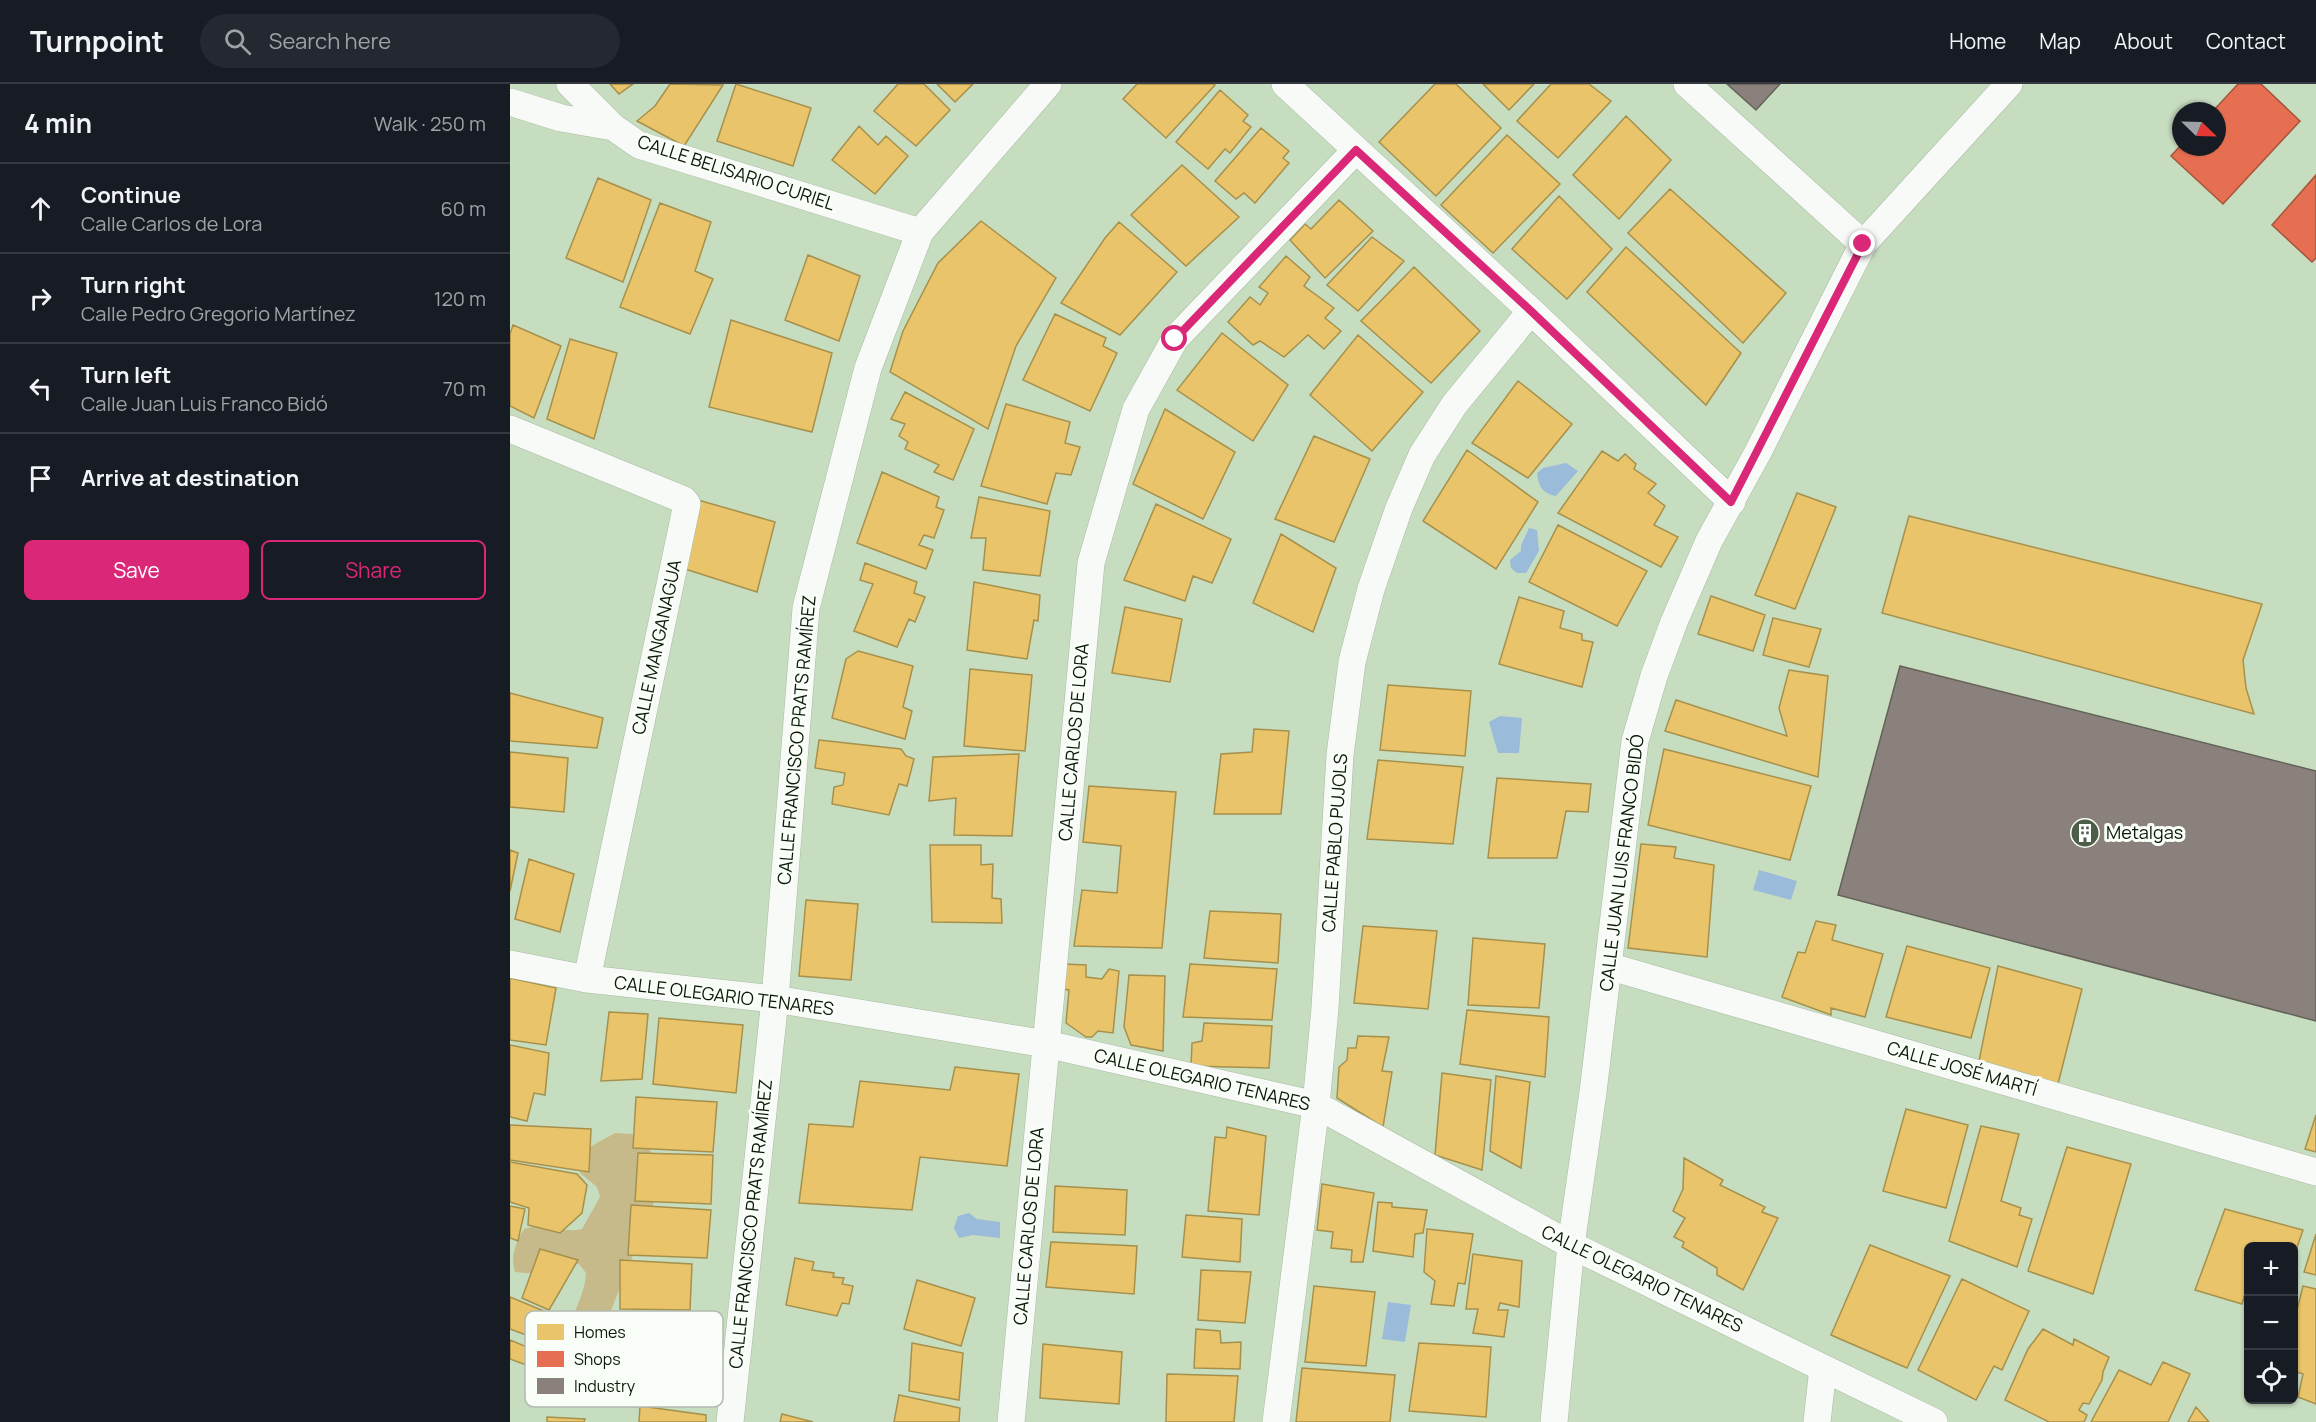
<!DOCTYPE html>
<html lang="en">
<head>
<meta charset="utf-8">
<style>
	:root { --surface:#171b24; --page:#242831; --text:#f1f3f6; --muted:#9ea1a6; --line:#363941; --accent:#db2777 }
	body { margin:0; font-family:Manrope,sans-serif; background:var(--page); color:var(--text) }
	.controls { position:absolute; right:18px; bottom:18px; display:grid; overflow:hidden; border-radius:9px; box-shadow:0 2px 4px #0004 }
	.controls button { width:54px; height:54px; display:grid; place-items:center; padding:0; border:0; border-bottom:2px solid var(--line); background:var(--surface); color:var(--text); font:30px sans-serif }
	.compass { position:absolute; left:1662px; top:18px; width:54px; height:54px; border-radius:50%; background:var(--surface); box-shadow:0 2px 4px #0004; rotate:113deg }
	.stop { position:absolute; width:18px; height:18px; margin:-14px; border:4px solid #db2777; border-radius:50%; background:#fff }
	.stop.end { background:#db2777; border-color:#fff; box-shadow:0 2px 6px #0008 }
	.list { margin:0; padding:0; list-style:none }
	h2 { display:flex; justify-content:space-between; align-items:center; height:78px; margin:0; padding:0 24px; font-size:26px }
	h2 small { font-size:20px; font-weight:400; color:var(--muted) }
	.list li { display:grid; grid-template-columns:39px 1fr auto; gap:18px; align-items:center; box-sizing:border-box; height:90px; padding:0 24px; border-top:2px solid var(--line) }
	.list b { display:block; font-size:22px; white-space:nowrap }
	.list p { margin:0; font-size:20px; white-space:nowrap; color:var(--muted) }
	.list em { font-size:20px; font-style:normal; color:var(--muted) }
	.actions { display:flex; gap:12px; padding:18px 24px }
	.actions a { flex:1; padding:14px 0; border:2px solid var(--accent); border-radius:9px; text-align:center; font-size:21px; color:var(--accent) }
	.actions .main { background:var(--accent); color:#fff }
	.icon { flex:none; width:33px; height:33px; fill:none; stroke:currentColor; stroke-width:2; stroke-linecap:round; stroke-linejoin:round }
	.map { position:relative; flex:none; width:1806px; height:1338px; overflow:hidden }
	header { display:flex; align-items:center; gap:36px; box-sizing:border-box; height:84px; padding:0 30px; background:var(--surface); border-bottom:2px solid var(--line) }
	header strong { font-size:28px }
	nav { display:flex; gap:33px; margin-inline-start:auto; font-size:21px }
	.search { width:420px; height:54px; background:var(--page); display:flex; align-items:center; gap:15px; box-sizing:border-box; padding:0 21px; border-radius:33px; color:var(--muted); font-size:22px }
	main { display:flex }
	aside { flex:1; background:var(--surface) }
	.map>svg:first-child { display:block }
</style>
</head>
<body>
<header>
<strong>Turnpoint</strong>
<div class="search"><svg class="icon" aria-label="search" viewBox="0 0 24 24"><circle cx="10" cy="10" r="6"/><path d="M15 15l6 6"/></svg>Search here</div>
<nav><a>Home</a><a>Map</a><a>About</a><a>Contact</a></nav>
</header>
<main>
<aside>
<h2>4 min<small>Walk · 250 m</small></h2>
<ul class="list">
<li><svg class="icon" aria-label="ahead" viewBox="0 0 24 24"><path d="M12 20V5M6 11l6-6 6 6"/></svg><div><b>Continue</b><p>Calle Carlos de Lora</p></div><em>60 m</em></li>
<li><svg class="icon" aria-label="right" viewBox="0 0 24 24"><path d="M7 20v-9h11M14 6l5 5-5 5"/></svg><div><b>Turn right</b><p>Calle Pedro Gregorio Martínez</p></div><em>120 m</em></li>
<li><svg class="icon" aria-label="left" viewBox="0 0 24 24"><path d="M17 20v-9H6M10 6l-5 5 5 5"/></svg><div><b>Turn left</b><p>Calle Juan Luis Franco Bidó</p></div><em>70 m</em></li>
<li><svg class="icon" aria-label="arrive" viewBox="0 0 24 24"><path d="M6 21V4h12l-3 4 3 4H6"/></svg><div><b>Arrive at destination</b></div></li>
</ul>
<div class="actions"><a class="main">Save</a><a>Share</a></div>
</aside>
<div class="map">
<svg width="1806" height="1338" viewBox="0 0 1806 1338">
	<rect width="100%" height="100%" fill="#c7ddc0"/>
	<path fill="#c6ba8b" d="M105,1049l17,1 11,6 7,9 7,24 -4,33 -52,129 -9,7 -22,-5c0,-24 15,-40 16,-64l-7,-9 -10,-1 -32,11 -22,-2c-5,-18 1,-28 9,-43 20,-7 38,5 58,0l18,-32 -3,-10 -17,-14c0,-26 15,-28 35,-40z"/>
	<path fill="#9abbda" d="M1056,379l12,8 -22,25c-14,-3 -17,-9 -19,-23l6,-5z
		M1019,444l8,2 2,21 -13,22h-9l-6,-5 -1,-8 11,-9v-6z
		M990,632l22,2 -3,35h-21l-9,-31z
		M1249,786l38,11 -6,19 -38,-10z
		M459,1129l8,6 23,3v16l-27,-3 -14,3 -5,-10 4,-12z
		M878,1218l23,3 -6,37 -23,-3z"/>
	<path fill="#e9c46a" stroke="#a6914c" stroke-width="1.5" d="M100,0h23l-14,10z
		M160,0l53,1 -39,61 -47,-25 18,-15z
		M226,0l75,24 -18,58 -76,-25z
		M388,0h26l26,26 -34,36 -42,-35z
		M427,0h36l-18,18z
		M627,0h77l1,1 -49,53 -43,-39z
		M925,0h21l45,44 -65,68 -57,-54z
		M973,0h51l-25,26z
		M1041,0h38l22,17 -53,57 -41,-37z
		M710,6l28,25 -5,6 8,6 -21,26 -5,-4 -17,20 -32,-27z
		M1116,32l45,44 -52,59 -46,-44z
		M349,42l19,19 8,-9 22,20 -33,38 -43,-34z
		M751,44l28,23 -6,7 6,5 -34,40 -11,-10 -8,6 -21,-18z
		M997,51l53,49 -67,69 -52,-48z
		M672,81l57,52 -53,49 -55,-51z
		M88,94l53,22 -28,82 -57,-24z
		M1160,105l116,104 -43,50 -115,-110z
		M1049,112l53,53 -45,50 -55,-50z
		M829,116l34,31 -48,47 -35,-38 15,-16 6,5z
		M150,119l51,19 -16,49 18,8 -23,55 -70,-27z
		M471,137l75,57 -40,68 -28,83 -98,-57 13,-41 35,-68z
		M609,138l58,50 -57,63 -59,-32 44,-65z
		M862,153l32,24 -46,50 -31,-26z
		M1116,163l115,106 -35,52 -119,-113z
		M298,171l52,21 -21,65 -54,-21z
		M776,172l24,21 -6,9 30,22 -9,10 16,13 -17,18 -16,-14 -24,22 -24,-16 -7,4 -25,-23 22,-25 10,8 8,-12 -9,-6z
		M904,183l66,64 -49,52 -70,-62z
		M545,230l51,24 -3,8 14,7 -27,58 -67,-31z
		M221,236l101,33 -20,79 -103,-25z
		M3,241l48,21 -27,72 -24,-12v-72z
		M712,249l66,52 -35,56 -76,-51z
		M848,251l65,57 -51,59 -62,-56z
		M60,255l47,14 -23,86 -47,-20z
		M1008,297l54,43 -44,54 -56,-35z
		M395,308l69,37 -21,51 -19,-8 5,-7 -34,-16 3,-7 -9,-6 6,-12 -14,-5z
		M496,320l64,18 -5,21 15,4 -9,28 -15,-2 -9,31 -66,-18z
		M655,325l70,43 -32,67 -70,-35z
		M804,352l56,23 -36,83 -59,-23z
		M957,366l71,52 -42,67 -73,-48z
		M1092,367l16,10 7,-7 11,10 -2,5 22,15 -8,9 17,13 -11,19 24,12 -17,30 -103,-54z
		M372,388l57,25 -3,10 8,3 -10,28 -10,-3 -5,10 14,5 -7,19 -69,-26z
		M1287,409l39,14 -41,102 -40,-14z
		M469,413l71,14 -10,65 -57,-6 3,-32h-15z
		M188,416l77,22 -18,70 -72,-23z
		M646,420l75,35 -19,44 -19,-7 -8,25 -61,-21z
		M1399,432l353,88 -19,56 3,28 8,26 -372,-101z
		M1048,441l89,46 -30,55 -88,-44z
		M771,450l55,34 -23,64 -60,-29z
		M355,479l52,19 -3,11 11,4 -10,25 -6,-3 -12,28 -43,-16 19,-47 -13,-4z
		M464,498l66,13 -2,26 -4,-1 -7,39 -60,-9z
		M1201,512l54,19 -12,36 -55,-17z
		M1009,513l45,14 -4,17 22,6v6l11,2 -11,45 -83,-23z
		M615,523l57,12 -12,63 -58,-9z
		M1263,534l48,11 -12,38 -46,-12z
		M348,567l55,15 -10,41 9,4 -7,28 -73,-21 14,-59z
		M460,585l62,6 -7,76 -61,-5z
		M1279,586l39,6 -10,101 -153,-46 11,-31 111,36 -8,-28z
		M878,601l83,6 -6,65 -85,-6z
		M0,609l93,25 -6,30 -87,-7z
		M744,645l35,2 -8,83h-67l7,-60 31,-2z
		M309,656l82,9 5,7 8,3 -7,27 -8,-2 -10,31 -57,-11 2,-17 9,-2 2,-12 -30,-5z
		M1154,665l147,37 -21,74 -142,-35z
		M0,668l58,6 -4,54 -54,-5z
		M509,670l-7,82 -58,-1 2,-37 -27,3 4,-44z
		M868,676l85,7 -10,77 -86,-5z
		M987,694l94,6 -3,28 -22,-1 -9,47h-69z
		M579,702l87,6 -14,156 -88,-2 8,-56 35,3 4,-47 -38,-4z
		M1131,760l35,3 -2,11 40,7 -7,92 -79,-9z
		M420,761h51v20l12,-1 -1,34 9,1 1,24 -70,-1z
		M0,766l8,3 -8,38z
		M19,775l45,15 -14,58 -45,-13z
		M296,816l52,4 -7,76 -52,-4z
		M700,827l71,3 -3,49 -74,-5z
		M1306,837l20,4 -4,15 51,14 -18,63 -34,-9v7l-49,-18 16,-45 7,1z
		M853,842l74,5 -9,78 -74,-6z
		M963,854l72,6 -6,64 -71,-3z
		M1397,862l83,22 -19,70 -85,-21z
		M554,880l22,1v12l16,2 7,-10 10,2 -6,62 -15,-2 -6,6h-6l-20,-14 3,-33 -7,-1z
		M680,880l87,5 -5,51 -89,-3z
		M1488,882l84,23 -24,95 -79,-23z
		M619,891l36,1 -2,75 -32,-6 -7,-18z
		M0,894l46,10 -10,57 -36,-5z
		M957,926l82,7 -4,60 -85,-13z
		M99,928l39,2 -6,65 -41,2z
		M149,934l84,7 -7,68 -83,-9z
		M694,939l68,3 -3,42 -78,-2 1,-23 10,-2z
		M848,952l31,1 -7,34 10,1 -9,55 -46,-29 2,-31 8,-7 1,-12h8z
		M0,961l39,8 -4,42 -11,-2 -7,28 -17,-4z
		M445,983l64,7 -12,92 -87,-9 -8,53 -113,-7 10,-79 44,3 7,-46 90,9z
		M932,989l49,7 -9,90 -47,-15z
		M986,992l34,6 -9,86 -31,-17z
		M126,1013l81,5 -4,50 -80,-4z
		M1396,1025l62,16 -22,83 -63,-17z
		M1806,1031v37l-11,-3z
		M0,1041l81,4 -2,43 -79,-12z
		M1471,1042l38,8 -18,67 20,7 -2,7 13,4 -15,48 -68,-26z
		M717,1043l39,9 -7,79 -51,-4 7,-74 11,1z
		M1557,1063l64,17 -38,130 -65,-23z
		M128,1069l75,2 -2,49 -76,-3z
		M1174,1074l39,22 -3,5 45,22 -3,5 16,6 -35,72 -26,-15v-7l-35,-21 2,-5 -10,-5 11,-19 -12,-7 10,-22z
		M0,1078l67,12 10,11 -5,28 -22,20 -32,-8 1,-17 -19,-6z
		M812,1100l52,9 -11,69h-12l1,-12 -21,-2 2,-16 -16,-2z
		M545,1102l72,4 -2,45 -72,-3z
		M868,1118l14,1v4l35,3 -4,23 -8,1 -2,23 -40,-6z
		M121,1121l80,5 -4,48 -79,-3z
		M0,1122l15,3 -7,32 -8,-3z
		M1715,1125l78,21 -9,26v-10h-46v38l-6,20 -47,-14z
		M676,1131l56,4 -2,43 -58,-5z
		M917,1145l46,5 -8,50 -7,-1 -4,23 -23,-2 4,-23 -11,-9z
		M1806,1150v41l-12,-3z
		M541,1158l86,4 -3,48 -88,-7z
		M1360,1161l80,31 -43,92 -76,-33z
		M30,1165l38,11 -29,50 -27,-12z
		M963,1170l49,7 -3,46 -19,-4 -2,7h10l-4,27 -31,-4 5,-24h-12z
		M285,1174l19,4 -2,8 22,3 -1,4 11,1 -2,6 11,2 -4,18 -7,-1 -5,13 -51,-11z
		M110,1176l72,4 -2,46 -70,-1z
		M691,1186l50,2 -6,51 -47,-3z
		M1452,1195l67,32 -27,59 -8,-4 -18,34 -58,-30z
		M407,1196l58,18 -14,48 -57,-17z
		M804,1202l61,6 -9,74 -61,-4z
		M1793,1202l13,3v115l-18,-7 5,-23 -9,-3v-49z
		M0,1213l41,17 -1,30 -40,-15z
		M686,1245l24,2 1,12 20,-1 -1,27 -46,-1z
		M1533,1245l30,16 1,-6 35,18 -6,15 -1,8 -13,24 -6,-1 -4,7 8,5 -3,7h-35l-44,-22 23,-51z
		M0,1256l31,13 -4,16 -27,-10z
		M402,1259l51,10 -4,47 -50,-9z
		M909,1259l72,4 -5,70 -77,-6z
		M533,1260l79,8 -3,52 -79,-6z
		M1653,1278l27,12 -22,48h-77l28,-52 32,15z
		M792,1284l93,7 -5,47h-94z
		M657,1290l71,2 -4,46h-68z
		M389,1311l61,13 -1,14h-65z
		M130,1322l66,9v7h-67z
		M1686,1323l13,15h-21z
		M272,1330l31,8h-33z
		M37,1333l38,2 -1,3h-37z"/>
	<path fill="#e76f51" stroke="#a5553b" stroke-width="1.5" d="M1728,0h23l39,37 -77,83 -52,-48 10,-11 36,2v-36h-4z
		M1806,91v83l-4,4 -40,-37z"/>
	<path fill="#8a817c" stroke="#646259" stroke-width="1.5" d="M1217,0h53l-24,26z
		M1390,582l416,105v250l-478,-126z"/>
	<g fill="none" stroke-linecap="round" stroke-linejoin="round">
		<g stroke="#a9baa3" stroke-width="28">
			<path id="minor" d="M60,0l43,43 26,18 281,87
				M775,0l246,227 201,191
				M1177,0l176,160
				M0,18l51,16 52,9
				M0,345l174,71 3,4 -100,475
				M0,880l77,15 188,20 271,45 270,61 255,140 363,177
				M1098,882l708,206
				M220,1338l45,-423 31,-391 62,-240 52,-136 128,-148
				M501,1338l80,-859 45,-154 39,-70 181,-189
				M766,1338l40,-317 9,-97 15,-253 12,-93 19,-73 28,-81 23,-53 32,-50 77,-94
				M1044,1338l17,-177 22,-153 42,-351 19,-65 20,-54 35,-81 48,-87 106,-210 146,-160
				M1307,1338l6,-54"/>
		</g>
		<use href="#minor" stroke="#f7faf6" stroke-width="27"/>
	</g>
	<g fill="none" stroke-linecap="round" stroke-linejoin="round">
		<path stroke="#db2777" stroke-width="8" d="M665,255l181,-189 175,161 200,191 132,-258"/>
	</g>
	<defs>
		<g id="building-disc" transform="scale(1.5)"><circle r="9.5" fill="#4d5e48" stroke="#fafef9"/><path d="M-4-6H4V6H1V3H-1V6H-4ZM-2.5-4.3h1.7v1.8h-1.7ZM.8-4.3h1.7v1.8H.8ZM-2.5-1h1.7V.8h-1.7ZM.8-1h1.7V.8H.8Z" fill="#fff"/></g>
	</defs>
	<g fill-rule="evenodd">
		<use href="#building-disc" x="1575" y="749"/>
	</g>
	<g text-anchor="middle" stroke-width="6" stroke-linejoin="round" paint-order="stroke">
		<g font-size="18" fill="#0b1907" stroke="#fafef9">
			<text transform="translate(226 89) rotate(18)" y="6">CALLE BELISARIO CURIEL</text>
			<text transform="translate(147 563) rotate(-78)" y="6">CALLE MANGANAGUA</text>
			<text transform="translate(287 656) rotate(-85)" y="6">CALLE FRANCISCO PRATS RAMÍREZ</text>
			<text transform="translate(564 658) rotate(-85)" y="6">CALLE CARLOS DE LORA</text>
			<text transform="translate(825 759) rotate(-86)" y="6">CALLE PABLO PUJOLS</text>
			<text transform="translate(1112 779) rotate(-83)" y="6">CALLE JUAN LUIS FRANCO BIDÓ</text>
			<text transform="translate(214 912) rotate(7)" y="6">CALLE OLEGARIO TENARES</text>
			<text transform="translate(1452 985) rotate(16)" y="6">CALLE JOSÉ MARTÍ</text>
			<text transform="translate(692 996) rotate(13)" y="6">CALLE OLEGARIO TENARES</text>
			<text transform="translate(241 1140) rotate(-84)" y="6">CALLE FRANCISCO PRATS RAMÍREZ</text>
			<text transform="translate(519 1142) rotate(-85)" y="6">CALLE CARLOS DE LORA</text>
			<text transform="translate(1132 1195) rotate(26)" y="6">CALLE OLEGARIO TENARES</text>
		</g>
		<g font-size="18" fill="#0b1907" stroke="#fafef9" text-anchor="start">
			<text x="1596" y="755">Metalgas</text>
		</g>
	</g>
	<rect x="15" y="1227" width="198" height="96" rx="9" fill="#fafef9" stroke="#b2b9b0" stroke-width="1.5"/>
	<rect x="27" y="1240" width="27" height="16" fill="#e9c46a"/>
	<rect x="27" y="1267" width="27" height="16" fill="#e76f51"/>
	<rect x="27" y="1294" width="27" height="16" fill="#8a817c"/>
	<g font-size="16" fill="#0b1907">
		<text x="64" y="1254">Homes</text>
		<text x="64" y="1281">Shops</text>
		<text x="64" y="1308">Industry</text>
	</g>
</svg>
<div class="controls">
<button>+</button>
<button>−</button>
<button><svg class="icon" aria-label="locate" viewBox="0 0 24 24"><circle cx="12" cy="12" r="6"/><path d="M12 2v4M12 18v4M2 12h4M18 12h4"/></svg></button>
</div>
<svg class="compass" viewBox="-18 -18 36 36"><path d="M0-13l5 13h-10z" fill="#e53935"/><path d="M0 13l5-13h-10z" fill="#9ea1a6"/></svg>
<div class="stop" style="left:665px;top:255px"></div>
<div class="stop end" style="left:1353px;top:160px"></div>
</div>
</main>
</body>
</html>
